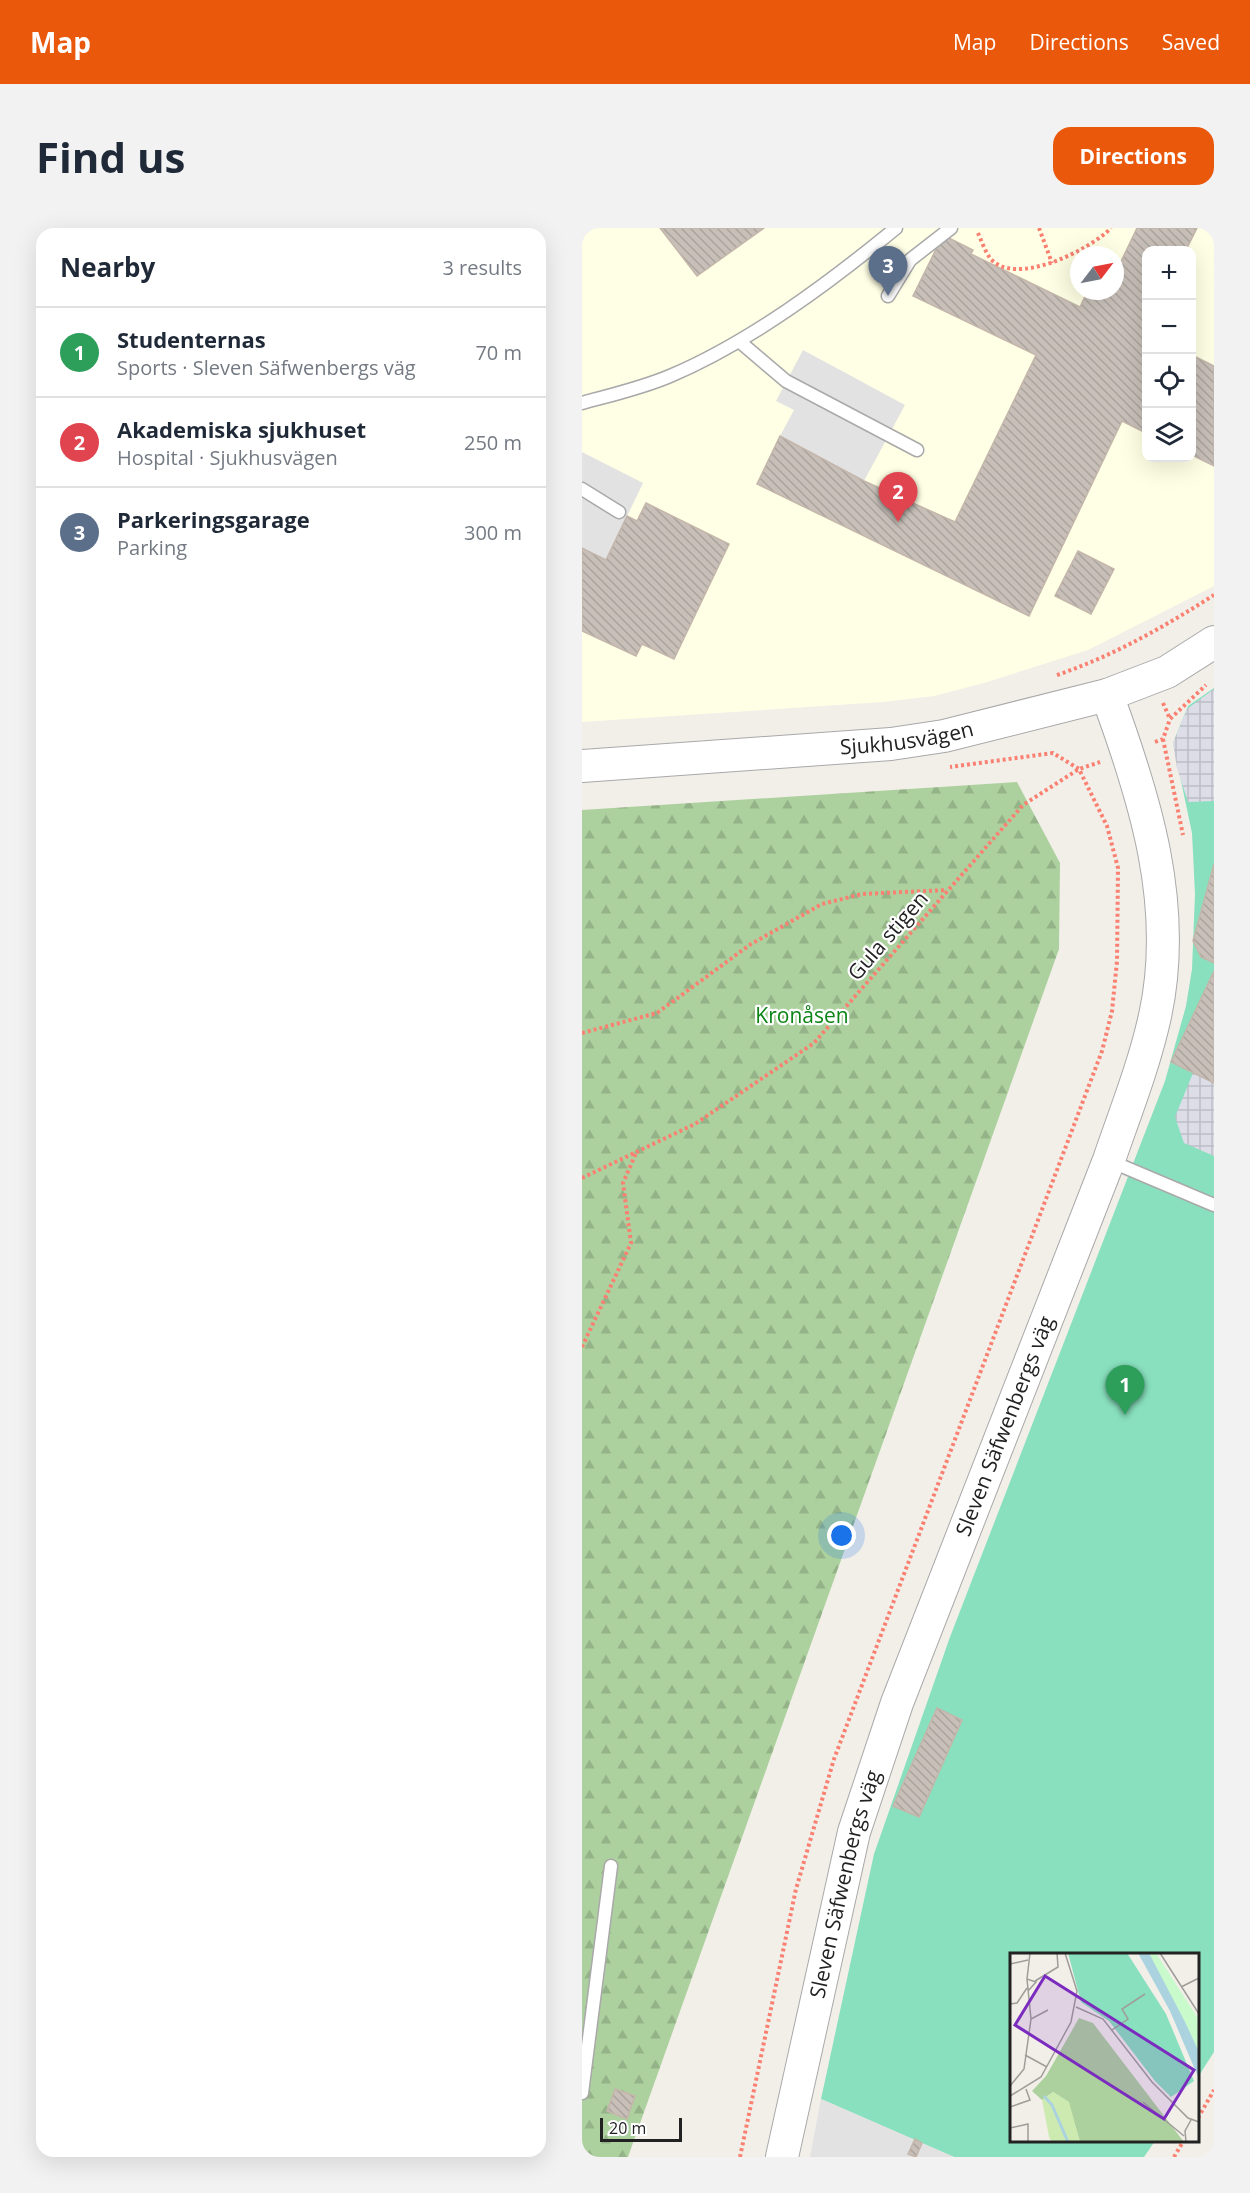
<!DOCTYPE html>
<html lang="en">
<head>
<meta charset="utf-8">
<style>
	:root { --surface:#fff; --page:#f2f2f3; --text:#1f2937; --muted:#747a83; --line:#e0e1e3; --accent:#ea580c }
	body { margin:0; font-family:"Open Sans",sans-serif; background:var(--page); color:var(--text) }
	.controls { position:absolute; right:18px; top:18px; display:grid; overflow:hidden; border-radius:12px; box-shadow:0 6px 24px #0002 }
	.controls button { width:54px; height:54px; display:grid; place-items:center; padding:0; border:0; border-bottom:2px solid var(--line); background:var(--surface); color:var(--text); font:30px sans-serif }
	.compass { position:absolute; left:488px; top:18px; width:54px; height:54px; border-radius:50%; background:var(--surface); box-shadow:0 6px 24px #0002; rotate:58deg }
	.scale { position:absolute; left:18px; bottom:15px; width:82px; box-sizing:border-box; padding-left:6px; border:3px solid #222; border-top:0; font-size:16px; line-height:21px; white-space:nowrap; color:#222; -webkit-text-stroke:4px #fff; paint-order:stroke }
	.you { position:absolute; left:260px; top:1308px; width:21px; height:21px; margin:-15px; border:4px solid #fff; border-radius:50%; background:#1a73e8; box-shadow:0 0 0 9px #1a73e833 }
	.badge { display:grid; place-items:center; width:39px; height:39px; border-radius:50%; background:var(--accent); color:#fff; font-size:20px; font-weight:700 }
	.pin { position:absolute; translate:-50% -50px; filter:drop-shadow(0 2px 3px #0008) }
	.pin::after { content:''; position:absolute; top:32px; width:21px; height:18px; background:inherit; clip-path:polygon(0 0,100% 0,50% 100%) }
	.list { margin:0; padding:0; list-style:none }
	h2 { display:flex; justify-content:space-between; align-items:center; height:78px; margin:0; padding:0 24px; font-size:26px }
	h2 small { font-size:20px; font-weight:400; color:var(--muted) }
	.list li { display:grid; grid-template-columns:39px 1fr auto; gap:18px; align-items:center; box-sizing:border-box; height:90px; padding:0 24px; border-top:2px solid var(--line) }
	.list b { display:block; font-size:22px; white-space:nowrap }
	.list p { margin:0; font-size:20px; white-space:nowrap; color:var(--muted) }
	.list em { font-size:20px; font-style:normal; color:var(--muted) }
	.icon { flex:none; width:33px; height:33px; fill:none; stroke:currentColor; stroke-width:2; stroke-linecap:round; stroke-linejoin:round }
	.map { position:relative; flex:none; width:632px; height:1929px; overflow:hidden; border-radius:18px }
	header { display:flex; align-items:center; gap:36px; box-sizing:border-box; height:84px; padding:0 30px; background:var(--accent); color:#fff }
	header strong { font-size:28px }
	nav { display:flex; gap:33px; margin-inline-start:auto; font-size:21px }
	.intro { display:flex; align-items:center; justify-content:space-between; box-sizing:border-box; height:144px; padding:0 36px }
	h1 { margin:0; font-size:42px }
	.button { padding:15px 27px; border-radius:18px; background:var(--accent); color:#fff; font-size:21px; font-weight:700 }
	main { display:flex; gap:36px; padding:0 36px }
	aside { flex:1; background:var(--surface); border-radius:18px; box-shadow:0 6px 24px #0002 }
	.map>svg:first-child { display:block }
</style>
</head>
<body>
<header>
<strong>Map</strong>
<nav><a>Map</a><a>Directions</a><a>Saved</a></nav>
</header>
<div class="intro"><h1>Find us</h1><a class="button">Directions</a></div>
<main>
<aside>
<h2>Nearby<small>3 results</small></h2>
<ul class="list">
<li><span class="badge" style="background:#2e9e5b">1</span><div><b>Studenternas</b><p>Sports · Sleven Säfwenbergs väg</p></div><em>70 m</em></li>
<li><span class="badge" style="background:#e0444e">2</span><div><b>Akademiska sjukhuset</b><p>Hospital · Sjukhusvägen</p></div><em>250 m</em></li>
<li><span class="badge" style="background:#5c6f8a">3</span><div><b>Parkeringsgarage</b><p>Parking</p></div><em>300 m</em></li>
</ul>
</aside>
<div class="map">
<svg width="632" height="1929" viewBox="0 0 632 1929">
	<defs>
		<pattern id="forest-firs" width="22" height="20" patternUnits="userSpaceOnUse" patternTransform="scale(1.5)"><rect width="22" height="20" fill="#add19e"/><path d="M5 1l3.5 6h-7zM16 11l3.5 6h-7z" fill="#95b388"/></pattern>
		<pattern id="plaza-grid" width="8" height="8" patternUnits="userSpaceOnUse" patternTransform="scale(1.5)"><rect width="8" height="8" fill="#dddde8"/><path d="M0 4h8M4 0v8" fill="none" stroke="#bdbdc7"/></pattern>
		<pattern id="building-back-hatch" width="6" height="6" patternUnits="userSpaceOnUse" patternTransform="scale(1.5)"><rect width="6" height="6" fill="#c7bfb8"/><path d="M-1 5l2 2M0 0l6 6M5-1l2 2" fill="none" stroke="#aba49e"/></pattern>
	</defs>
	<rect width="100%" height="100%" fill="#f2efe9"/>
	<path fill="#ffffe5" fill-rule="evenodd" d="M0,0h632v358l-126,64 -104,33 -50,13 -51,6 -301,20zM564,22h46v208h-46zM497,27h36v36h-36z"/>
	<path fill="url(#forest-firs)" d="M435,554l43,81 -1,86 -431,1208h-46v-1347z"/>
	<path fill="#88e0be" d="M632,460v1364l-16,25v-123h-186v186l143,1 -11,16h-190l-133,-58 53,-245 76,-217 215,-556 21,-75 6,-37 3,-75 -3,-61 -19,-90 15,-37z"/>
	<path fill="#e2e2e2" d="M221,122l102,55 -41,76 -84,-45 14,-26 -18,-9z
		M0,224l61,31 -37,77 -24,-12z
		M239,1871l133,58h-144z"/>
	<path fill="url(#plaza-grid)" d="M632,461v112l-26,1 -11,-34 -4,-25 14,-34z
		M611,845l21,10v73l-30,-13 -9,-26z"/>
	<path fill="url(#building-back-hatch)" stroke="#c4b6ab" stroke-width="1.5" d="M0,0h10l-10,8z
		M78,0h104l-67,48z
		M555,0h60l-11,22h-40v183l-24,-12 -93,195 -272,-132 23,-48 84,45 91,41 81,-167 -123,-59 30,-61 30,15 -2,4 109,53 7,-15 16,7 4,-8h8v-17z
		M610,127l22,11v100l-22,-11z
		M64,275l83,41 -55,115 -32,-15 -6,12 -54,-25v-83l24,12 21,-44 10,5z
		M496,323l36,18 -23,45 -36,-18z
		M632,636v99l-13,-6 -8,-16z
		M632,743v112l-43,-21z
		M355,1480l25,12 -43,97 -26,-11z
		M33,1861l20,7 -8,23 -20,-8z
		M333,1911l7,4 -6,14 -8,-3z"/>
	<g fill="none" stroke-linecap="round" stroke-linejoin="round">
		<g stroke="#a9a9a9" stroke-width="15">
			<path id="service" d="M306,68l22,-36 41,-32
				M157,113l47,40 131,69
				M0,175c29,-8 60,-15 88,-27 80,-34 159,-93 226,-148
				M0,261l37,23
				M528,933l104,44
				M0,1865l29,-227"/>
		</g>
		<g stroke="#a9a9a9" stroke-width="34">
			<g id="tertiary">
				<path id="s1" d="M0,538l309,-22 53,-8 163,-41 60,-23 47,-30"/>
				<path id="s2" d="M200,1929l72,-325 43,-129 212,-543c16,-47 35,-94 46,-144 24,-110 -10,-218 -48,-321"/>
			</g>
		</g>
		<path stroke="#fa8072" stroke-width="4" stroke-dasharray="3 3" stroke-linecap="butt" d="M457,0l13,35
			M396,5c3,7 7,18 12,25 24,30 100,-8 121,-30
			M475,447c56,-19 107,-48 157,-80
			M581,475l7,16
			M581,511l20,96
			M573,514l8,-3 7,-20 36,-34
			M0,805l75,-20 94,-69 71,-40 40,-10 85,-4
			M0,950l113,-54 119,-81 209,-238 56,-36 21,-7
			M0,1119l49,-104 -8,-60 13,-30
			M616,1890l16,-28
			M158,1929l56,-268 38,-130 268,-708 10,-40 5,-50 1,-93 -11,-42 -28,-57 -26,-16 -103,14
			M592,1929l10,-17"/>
		<use href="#service" stroke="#fff" stroke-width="12"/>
		<use href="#tertiary" stroke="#fff" stroke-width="32"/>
	</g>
	<g text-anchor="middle" stroke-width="4.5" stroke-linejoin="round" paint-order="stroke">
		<g font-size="21" fill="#222" stroke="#fff">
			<text dy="7" stroke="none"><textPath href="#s1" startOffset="326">Sjukhusvägen</textPath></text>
			<text transform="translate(306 708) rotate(-49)" y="7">Gula stigen</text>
			<text dy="7" stroke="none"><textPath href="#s2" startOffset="766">Sleven Säfwenbergs väg</textPath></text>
			<text dy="7" stroke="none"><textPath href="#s2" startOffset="280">Sleven Säfwenbergs väg</textPath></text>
		</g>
		<g font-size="21" fill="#0c8416" stroke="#fff">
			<text x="220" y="795">Kronåsen</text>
		</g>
	</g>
	<g transform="translate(428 1725)">
		<rect width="189" height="189" fill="#f2efe9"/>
		<path d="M69,65l14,5 91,119h-104l-12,-40 -15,-10 -11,8 -10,-9 14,-15z" fill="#add19e"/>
		<path d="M139,0h7l43,67v32z" fill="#c8facc"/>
		<path d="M43,139l16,10 11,40h-28l-3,-5 -7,-37z" fill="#cdebb0"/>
		<path d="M58,0h59l39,61 28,67 -23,16 -16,-16 -46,-60 -28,-19z" fill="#88e0be"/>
		<path d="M128,0h11l36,69 14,30v27l-29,-68z" fill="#aad3df"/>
		<path fill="none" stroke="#aad3df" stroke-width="3" d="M34,143l8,9 16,37"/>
		<path fill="none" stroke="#9f9d99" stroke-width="1.5" d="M150,0l39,61M0,11l18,-4M17,26l9,3 -8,9M25,28l23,-14 -1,-14M171,34l18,-9M0,51l7,-1 10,-15M66,54l27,12 49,63 36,36 11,4M21,66l17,-9M102,77l16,-11 -6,-10 23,-15M15,102l22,12M0,133l14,-17 7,-50 -4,-40 3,-26M0,143l31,-19 30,-55 6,-31 -12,-38M133,149l41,34M0,154l20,-7 -4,-11M0,175l18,-4v18M176,189l-1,-11 6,-11"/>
		<path fill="#7b2cbf" fill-opacity="0.15" stroke="#7b2cbf" stroke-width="3" d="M35,23l149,94 -30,49 -149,-94z"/>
		<rect width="189" height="189" fill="none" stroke="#222" stroke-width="3"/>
	</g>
</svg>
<div class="controls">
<button>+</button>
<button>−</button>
<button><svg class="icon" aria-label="locate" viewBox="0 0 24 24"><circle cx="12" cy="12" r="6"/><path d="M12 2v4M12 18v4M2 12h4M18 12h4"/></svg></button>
<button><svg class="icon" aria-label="layers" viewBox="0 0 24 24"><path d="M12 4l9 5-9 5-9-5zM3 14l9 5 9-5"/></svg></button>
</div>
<svg class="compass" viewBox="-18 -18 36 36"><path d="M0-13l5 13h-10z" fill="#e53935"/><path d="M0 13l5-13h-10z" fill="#747a83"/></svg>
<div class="scale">20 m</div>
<div class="you"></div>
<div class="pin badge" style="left:543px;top:1187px;background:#2e9e5b">1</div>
<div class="pin badge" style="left:316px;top:294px;background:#e0444e">2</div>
<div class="pin badge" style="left:306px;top:68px;background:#5c6f8a">3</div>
</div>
</main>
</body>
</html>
